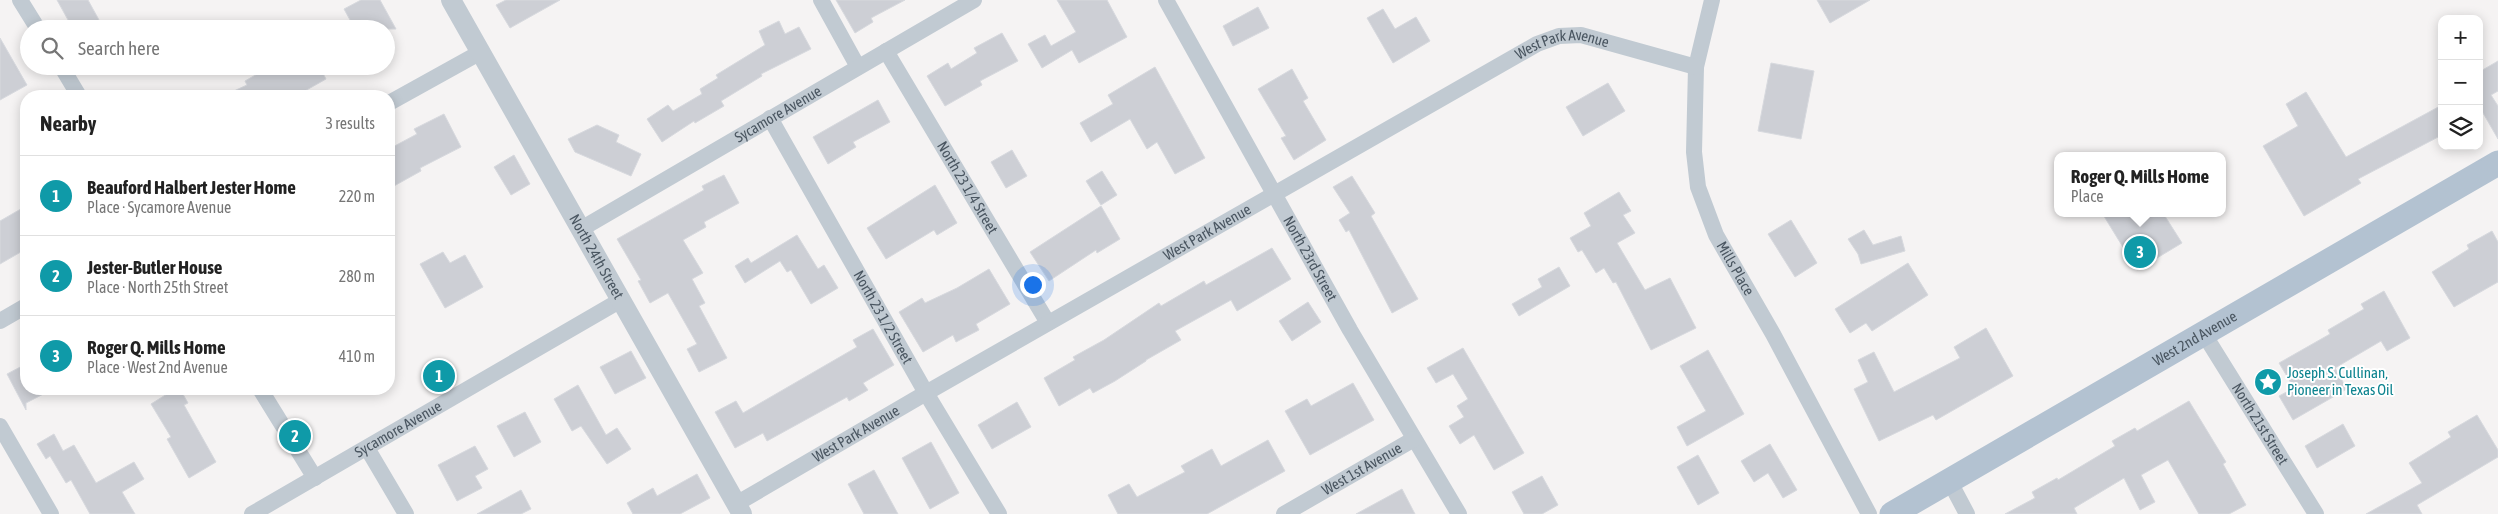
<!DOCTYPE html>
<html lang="en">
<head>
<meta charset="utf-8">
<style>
	:root { --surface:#fff; --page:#f6f6f6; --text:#222; --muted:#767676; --line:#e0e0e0; --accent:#1a73e8 }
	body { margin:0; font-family:"Asap Condensed",sans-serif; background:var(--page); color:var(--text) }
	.controls { position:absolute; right:15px; top:15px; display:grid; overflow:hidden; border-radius:10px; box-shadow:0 2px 12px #0003 }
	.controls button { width:45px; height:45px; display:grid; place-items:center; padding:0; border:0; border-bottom:1px solid var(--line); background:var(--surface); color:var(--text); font:25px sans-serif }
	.you { position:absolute; left:1032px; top:284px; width:18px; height:18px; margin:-12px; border:4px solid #fff; border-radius:50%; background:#1a73e8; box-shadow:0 0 0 8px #1a73e833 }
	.badge { display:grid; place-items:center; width:32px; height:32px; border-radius:50%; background:var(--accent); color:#fff; font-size:16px; font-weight:700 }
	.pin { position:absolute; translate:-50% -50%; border:2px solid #fff; box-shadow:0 1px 5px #0006 }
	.popup { position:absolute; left:2054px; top:152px; width:172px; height:65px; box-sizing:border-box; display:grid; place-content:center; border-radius:10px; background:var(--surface); filter:drop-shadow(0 1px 4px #0005); font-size:16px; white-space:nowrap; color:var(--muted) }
	.popup b { font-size:19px; color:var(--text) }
	.popup::after { content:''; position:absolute; left:50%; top:100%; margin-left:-10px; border:10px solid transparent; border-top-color:var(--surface) }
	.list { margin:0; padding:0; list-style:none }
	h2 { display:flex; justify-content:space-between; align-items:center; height:65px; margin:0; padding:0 20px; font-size:21px }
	h2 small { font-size:16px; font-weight:400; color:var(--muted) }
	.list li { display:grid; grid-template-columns:32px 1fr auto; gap:15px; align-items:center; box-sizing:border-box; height:80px; padding:0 20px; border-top:1px solid var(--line) }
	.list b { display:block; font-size:19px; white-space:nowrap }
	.list p { margin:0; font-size:16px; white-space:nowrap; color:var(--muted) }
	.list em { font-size:16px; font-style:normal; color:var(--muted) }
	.icon { flex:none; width:28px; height:28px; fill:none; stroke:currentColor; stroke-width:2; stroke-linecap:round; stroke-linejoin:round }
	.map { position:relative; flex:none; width:2498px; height:514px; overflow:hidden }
	.search { position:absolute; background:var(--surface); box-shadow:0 2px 12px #0003; left:20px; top:20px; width:375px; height:55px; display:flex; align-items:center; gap:12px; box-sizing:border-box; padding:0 18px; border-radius:28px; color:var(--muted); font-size:19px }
	.panel { position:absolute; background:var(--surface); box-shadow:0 2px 12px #0003; left:20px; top:90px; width:375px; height:305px; border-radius:20px }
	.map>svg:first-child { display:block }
</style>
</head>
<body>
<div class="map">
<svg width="2498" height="514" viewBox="0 0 2498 514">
	<rect width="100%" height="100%" fill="#f5f3f3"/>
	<path fill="#cdcfd5" stroke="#d7d9de" d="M57,0h31l16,29h-31z
		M361,0h19l16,29h-41l-11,-20z
		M506,0h54l-50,28 -14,-23z
		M836,0h69l-34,18 2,4 -18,11z
		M1057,0h50l20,37 -48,26 -7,-13 -30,18 -14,-24 17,-9 6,11 25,-14z
		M1817,0h53l-40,23z
		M1258,7l11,21 -36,18 -10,-20z
		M1383,9l12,20 21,-12 14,24 -37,22 -26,-45z
		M779,21l6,13 14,-7 12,22 -50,25 1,2 -41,25 3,5 -29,17 -1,-2 -32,21 -15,-23 21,-14 5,6 29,-17 -2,-5 18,-11 -2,-3 49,-30 -6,-14z
		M1002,33l16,28 -38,20 2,4 -37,21 -18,-30 21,-13 3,6 26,-16 -3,-5z
		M0,38l27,47 -27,15z
		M2498,61v30l-7,4 7,11v33l-19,-33v-34z
		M1771,63l43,8 -13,68 -43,-8z
		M271,66h48l7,13 -30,17h-73l24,-11 -2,-4z
		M1155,67l50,91 -30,16 -18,-32 -10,7 -17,-30 -39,23 -11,-19 33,-19 -5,-9z
		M1292,69l16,29 -5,3 23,39 -32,20 -13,-22 5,-2 -28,-47z
		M1608,83l17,28 -42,25 -17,-29z
		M2306,92l40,65 96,-52v30l-84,44 3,4 -57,33 -41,-70 35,-20 -12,-22z
		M878,100l12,22 -37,20 3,5 -28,17 -15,-27z
		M444,114l17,33 -41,21 1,3 -27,15 -5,-10v-27l28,-15 -3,-5z
		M597,125l22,10 -3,7 25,12 -10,22 -56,-24 -7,-13z
		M1012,150l15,26 -21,12 -15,-26z
		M514,155l16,29 -19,11 -17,-28z
		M1102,171l15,24 -16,10 -15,-24z
		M724,175l15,28 -35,19 2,5 -23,13 20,33 -11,6 13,24 -6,3 28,52 -28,14 -12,-23 10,-5 -29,-51 -18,10 -12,-22 3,-1 -24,-41 87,-49 -2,-4z
		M1352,176l23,37 -4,3 47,83 -26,14 -43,-83 -3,2 -7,-12 11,-7 -17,-26z
		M935,185l22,38 -20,12 -3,-5 -48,29 -19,-31z
		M1619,192l12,19 -8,4 12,18 -18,10 28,47 25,-12 26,50 -45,22 -35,-68 -3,1 -9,-15 -8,5 -14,-23 -4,2 -8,-14 21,-12 -7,-13z
		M26,206v43l-26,15v-43z
		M1101,206l19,33 -23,14 -1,-3 -47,31 -19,-29z
		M2102,213h61l19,30 -45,27z
		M1791,220l26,43 -22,14 -27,-43z
		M1864,230l9,15 28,-9 4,15 -44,13 -3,-10 -10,-15z
		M2492,231l6,11v40l-44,25 -22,-35 37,-23 -2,-4z
		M797,235l21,34 6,-4 14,23 -27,16 -20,-34 -4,2 -7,-11 -35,22 -10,-17 13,-8 3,5z
		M1272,248l19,31 -54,32 -6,-11 -56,31 6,9 -35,20v1l-31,20 -22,12 -3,-5 -31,18 -15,-28 31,-18 -2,-3 31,-17 55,-37 2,3 43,-25 2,4z
		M443,252l7,11 15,-8 18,32 -38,21 -25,-44z
		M1908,263l20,32 -56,36 -6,-8 -16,10 -15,-24z
		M1559,267l11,19 -51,30 -7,-12 30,-17 -4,-8z
		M989,269l21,35 -34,20 3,6 -23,12 -3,-7 -30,17 -24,-40 23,-14 3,5 32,-15z
		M2384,291l26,47 -23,13 -6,-10 -46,27 12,21 -54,31 -14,-24 15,-8 -15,-25 51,-29 -2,-4 36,-21 -3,-5z
		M1308,302l13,20 -29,19 -13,-20z
		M1986,328l27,48 -77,44 -3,-5 -54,26 -25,-52 14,-7 -10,-22 16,-8 20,40 66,-34 -6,-11z
		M873,329l21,36 -31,18 5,7 -19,11 -2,-4 -80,44 -4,-8 -28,15 -20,-36 21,-11 7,12 114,-66 -4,-7z
		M1463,348l61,105 -30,17 -20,-35 -14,9 -11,-18 15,-9 -7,-11 11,-7 -15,-25 -17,9 -9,-15z
		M1708,350l36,64 -57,32 -10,-19 29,-16 -26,-45z
		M631,351l15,27 -31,16 -15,-27z
		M26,364v25h27l-27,14v7l-19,-36z
		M1353,383l21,37 -64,35 -25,-44 22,-12 4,7z
		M578,385l28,50 11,-7 14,21 -24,15 -26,-38 -9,5 -18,-32z
		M175,389h5l8,14 -4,2 32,57 -27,16 -22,-39 4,-2 -20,-33z
		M2189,401l37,61 -3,2 23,41 -17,9h-30l-31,-54 -27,15 14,27 -15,8 -16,-32 -50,30 3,6h-72l30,-16 -3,-6 25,-14 1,2 57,-34 -3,-5 23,-13 2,3z
		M1017,402l14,25 -39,22 -14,-24z
		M525,412l16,30 -27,15 -17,-31z
		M2477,415l21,35v7l-81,48 5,9h-56l56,-31 -13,-20 42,-26 -3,-5z
		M2343,424l12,22 -38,22 -12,-22z
		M54,434l9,17 11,-6 22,38 38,-21 10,17 -22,13 13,22h-45l-19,-34 -5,3 -16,-27 -4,3 -9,-15z
		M1268,440l17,31 -78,43h-89l-10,-19 21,-11 8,13 48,-25 -4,-6 31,-17 9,17z
		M931,442l28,51 -29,16 -28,-51z
		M1770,444l27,46 -14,8 -15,-25 -14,9 -13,-21z
		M475,446l13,23 -13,7 7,12 -25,13 -19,-36z
		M1698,455l21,38 -21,12 -21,-38z
		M874,470l24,44h-34l-16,-30z
		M697,474l13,24 -30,16h-47l-6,-11 26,-15 4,8z
		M1542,476l16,29 -16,9h-18l-12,-22z
		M1402,489l13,25h-59z
		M521,490l10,19 -10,5h-44z"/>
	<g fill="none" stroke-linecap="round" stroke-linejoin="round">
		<g stroke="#c1cad2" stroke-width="16">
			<path d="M20,0l18,29"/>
			<path d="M821,0l37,67"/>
			<path id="s1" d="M1166,0l184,330 109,184"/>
			<path id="s2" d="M1712,0l-16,67 -2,85 4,35 18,48 57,99 96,180"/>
			<path id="s3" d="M886,51l162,272"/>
			<path d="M61,66l18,30"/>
			<path d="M389,103l92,-51"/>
			<path id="s4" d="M770,118l156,275 73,121"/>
			<path id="s5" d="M581,229l393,-229"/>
			<path d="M0,321l26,-15"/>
			<path id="s6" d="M2204,334l112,180"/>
			<path d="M260,389l55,89"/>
			<path d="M0,426l51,88"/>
			<path d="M367,448l39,66"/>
			<path d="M1950,482l17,32"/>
			<path id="s7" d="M736,504l190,-111 611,-349 22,-8 22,-1 115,32"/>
			<path id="s8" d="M252,514l369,-214"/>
			<path id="s9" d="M1284,514l130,-75"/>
		</g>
		<path stroke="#c1cad2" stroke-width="20" id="s10" d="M451,0l291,514"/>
		<path stroke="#b3c2d1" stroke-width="25" id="s11" d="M1892,514l606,-351"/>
	</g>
	<defs>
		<g id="sight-disc" transform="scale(1.4375)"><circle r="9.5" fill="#0f9aa8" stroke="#fff"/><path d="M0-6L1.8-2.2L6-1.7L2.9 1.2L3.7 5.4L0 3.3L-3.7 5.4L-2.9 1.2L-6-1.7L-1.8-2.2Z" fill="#fff"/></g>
	</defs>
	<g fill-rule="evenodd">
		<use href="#sight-disc" x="2268" y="382"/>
	</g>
	<g text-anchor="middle" stroke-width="4" stroke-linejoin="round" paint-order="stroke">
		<g font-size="15" fill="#4a5661" stroke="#fff">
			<text dy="5" stroke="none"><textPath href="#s7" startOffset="949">West Park Avenue</textPath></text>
			<text dy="5" stroke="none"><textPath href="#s5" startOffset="228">Sycamore Avenue</textPath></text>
			<text dy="5" stroke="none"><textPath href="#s3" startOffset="159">North 23 1/4 Street</textPath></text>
			<text dy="5" stroke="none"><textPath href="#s7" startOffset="544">West Park Avenue</textPath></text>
			<text dy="5" stroke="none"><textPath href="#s10" startOffset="295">North 24th Street</textPath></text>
			<text dy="5" stroke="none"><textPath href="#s1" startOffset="296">North 23rd Street</textPath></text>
			<text dy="5" stroke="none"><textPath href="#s2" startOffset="279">Mills Place</textPath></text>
			<text dy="5" stroke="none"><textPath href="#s4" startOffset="229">North 23 1/2 Street</textPath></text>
			<text dy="5" stroke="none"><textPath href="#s11" startOffset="350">West 2nd Avenue</textPath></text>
			<text dy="5" stroke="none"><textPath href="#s6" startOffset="106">North 21st Street</textPath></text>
			<text dy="5" stroke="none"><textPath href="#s8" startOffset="169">Sycamore Avenue</textPath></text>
			<text dy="5" stroke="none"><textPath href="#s7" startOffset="139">West Park Avenue</textPath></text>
			<text dy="5" stroke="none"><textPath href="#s9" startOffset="90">West 1st Avenue</textPath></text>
		</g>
		<g font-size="15" fill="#0d838f" stroke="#fff" text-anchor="start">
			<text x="2287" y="378">Joseph S. Cullinan,<tspan x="2287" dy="17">Pioneer in Texas Oil</tspan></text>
		</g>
	</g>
</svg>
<div class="controls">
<button>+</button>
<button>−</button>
<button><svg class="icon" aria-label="layers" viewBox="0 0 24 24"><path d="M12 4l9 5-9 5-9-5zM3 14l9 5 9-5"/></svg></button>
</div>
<div class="you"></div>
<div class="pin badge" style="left:439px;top:376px;background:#0f9aa8">1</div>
<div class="pin badge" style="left:295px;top:436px;background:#0f9aa8">2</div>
<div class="pin badge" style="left:2140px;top:252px;background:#0f9aa8">3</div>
<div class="popup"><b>Roger Q. Mills Home</b>Place</div>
<div class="search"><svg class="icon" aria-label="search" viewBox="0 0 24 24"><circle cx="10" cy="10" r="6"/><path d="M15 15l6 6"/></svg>Search here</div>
<section class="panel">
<h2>Nearby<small>3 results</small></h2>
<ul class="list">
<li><span class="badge" style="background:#0f9aa8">1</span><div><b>Beauford Halbert Jester Home</b><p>Place · Sycamore Avenue</p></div><em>220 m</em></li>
<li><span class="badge" style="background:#0f9aa8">2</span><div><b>Jester-Butler House</b><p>Place · North 25th Street</p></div><em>280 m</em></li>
<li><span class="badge" style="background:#0f9aa8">3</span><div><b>Roger Q. Mills Home</b><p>Place · West 2nd Avenue</p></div><em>410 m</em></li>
</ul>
</section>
</div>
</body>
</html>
